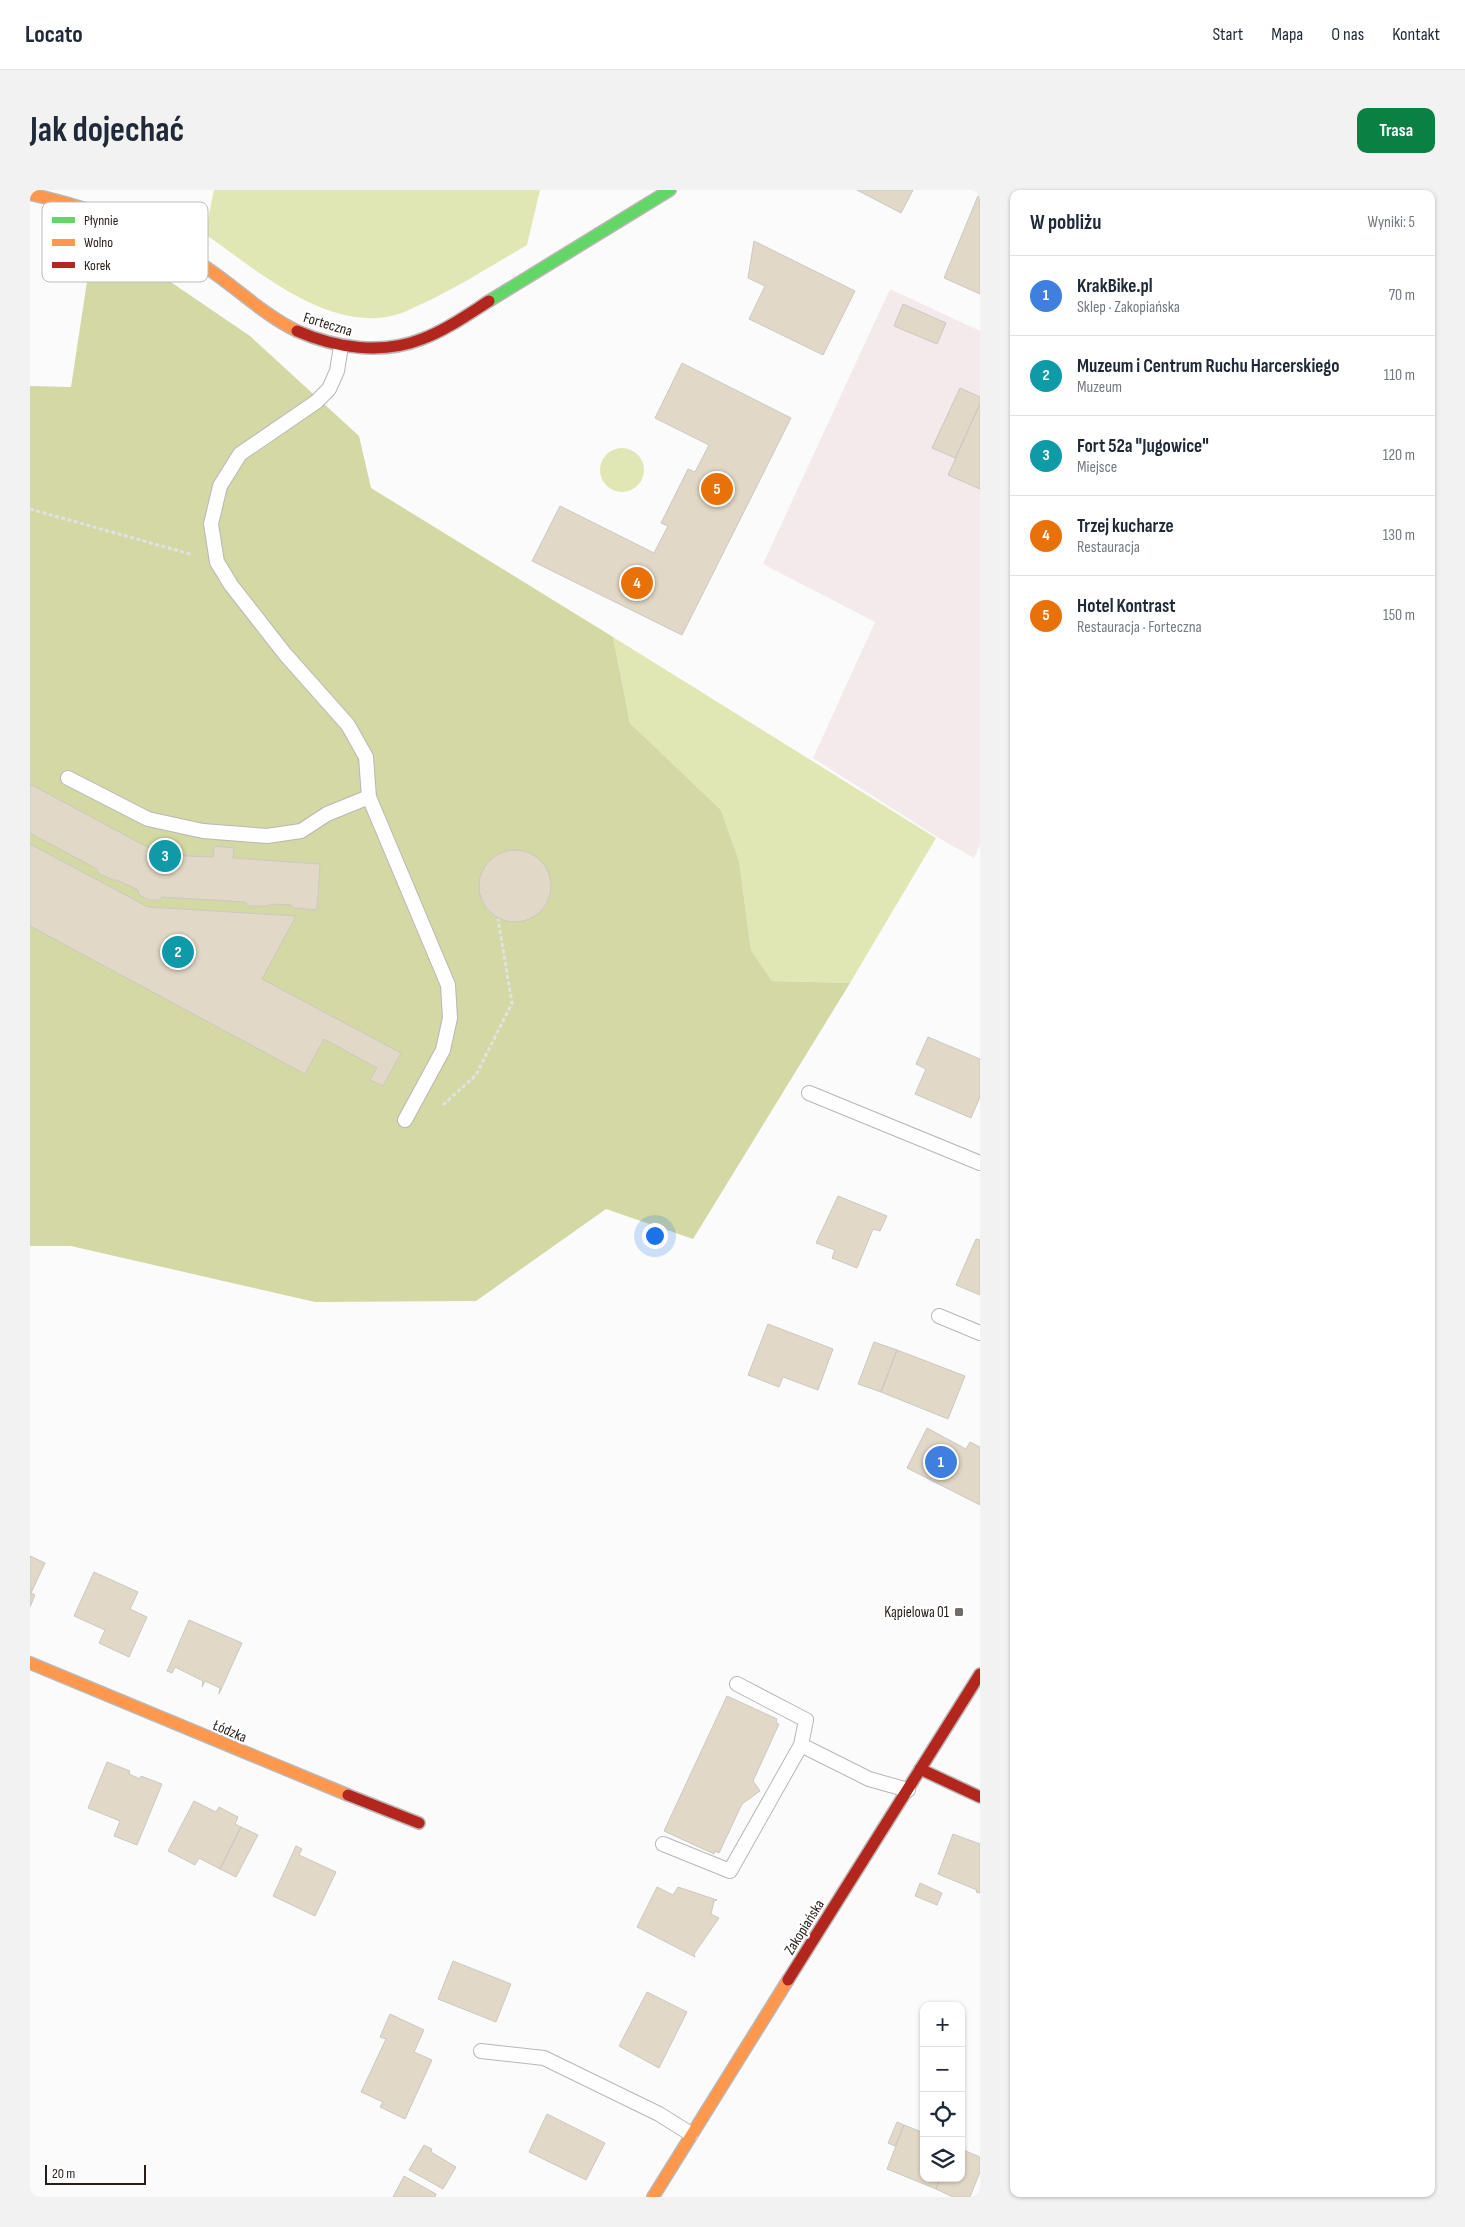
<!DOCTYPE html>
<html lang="pl">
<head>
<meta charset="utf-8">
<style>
	:root { --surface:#fff; --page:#f2f2f3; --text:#1f2937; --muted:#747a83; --line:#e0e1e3; --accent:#0b8043 }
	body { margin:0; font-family:"Sofia Sans Condensed",sans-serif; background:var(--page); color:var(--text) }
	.controls { position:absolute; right:15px; bottom:15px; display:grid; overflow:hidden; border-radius:10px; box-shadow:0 1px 4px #0004 }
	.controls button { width:45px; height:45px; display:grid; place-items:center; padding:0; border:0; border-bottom:1px solid var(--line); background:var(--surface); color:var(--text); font:25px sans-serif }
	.scale { position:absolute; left:15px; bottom:12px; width:101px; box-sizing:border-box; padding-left:5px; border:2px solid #281d17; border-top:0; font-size:14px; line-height:18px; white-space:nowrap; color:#281d17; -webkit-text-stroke:4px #fff; paint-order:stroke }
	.you { position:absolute; left:624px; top:1045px; width:18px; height:18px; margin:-12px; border:4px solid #fff; border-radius:50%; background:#1a73e8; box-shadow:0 0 0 8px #1a73e833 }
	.badge { display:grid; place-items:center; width:32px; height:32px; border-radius:50%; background:var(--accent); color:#fff; font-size:16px; font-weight:700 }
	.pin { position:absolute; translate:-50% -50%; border:2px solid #fff; box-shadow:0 1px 5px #0006 }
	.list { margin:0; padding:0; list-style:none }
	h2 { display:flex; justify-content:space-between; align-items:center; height:65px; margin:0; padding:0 20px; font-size:21px }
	h2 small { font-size:16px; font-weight:400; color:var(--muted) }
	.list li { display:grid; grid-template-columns:32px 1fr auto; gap:15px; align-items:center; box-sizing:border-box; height:80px; padding:0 20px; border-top:1px solid var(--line) }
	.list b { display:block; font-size:19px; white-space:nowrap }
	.list p { margin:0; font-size:16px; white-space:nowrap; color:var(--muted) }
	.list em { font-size:16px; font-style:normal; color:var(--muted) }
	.icon { flex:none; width:28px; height:28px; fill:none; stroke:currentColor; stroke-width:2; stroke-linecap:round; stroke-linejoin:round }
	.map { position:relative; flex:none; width:950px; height:2007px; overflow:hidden; border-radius:10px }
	header { display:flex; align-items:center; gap:30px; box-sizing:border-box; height:70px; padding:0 25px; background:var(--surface); border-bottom:1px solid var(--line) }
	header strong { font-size:24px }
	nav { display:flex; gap:28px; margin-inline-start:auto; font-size:18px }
	.intro { display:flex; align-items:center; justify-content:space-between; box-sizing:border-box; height:120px; padding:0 30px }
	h1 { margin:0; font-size:35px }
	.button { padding:12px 22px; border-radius:10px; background:var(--accent); color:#fff; font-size:18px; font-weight:700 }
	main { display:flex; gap:30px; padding:0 30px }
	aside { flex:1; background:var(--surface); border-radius:10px; box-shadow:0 1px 4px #0004 }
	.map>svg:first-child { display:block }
</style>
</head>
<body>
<header>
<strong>Locato</strong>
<nav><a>Start</a><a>Mapa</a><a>O nas</a><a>Kontakt</a></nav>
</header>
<div class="intro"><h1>Jak dojechać</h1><a class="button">Trasa</a></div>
<main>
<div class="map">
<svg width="950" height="2007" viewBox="0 0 950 2007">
	<rect width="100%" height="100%" fill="#fbfbfb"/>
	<path fill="#f4eaeb" d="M860,99l90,42v514l-6,13 -37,-21 -124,-79 62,-136 -112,-58z"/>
	<path fill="#e1e6b5" d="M184,0h326l-13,55c-34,20 -67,41 -103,58 -8,3 -16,8 -25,11 -69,21 -141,-43 -194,-80z
		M570 280a22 22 0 1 1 44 0a22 22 0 1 1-44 0Z
		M583,447l323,201 -86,145 -78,-2 -21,-31 -12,-89 -18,-51 -91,-87z"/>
	<path fill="#d3d8a4" d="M63,52l63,30 94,64 109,100 12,52 242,149 17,86 91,87 18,51 12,89 21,31 78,2 -157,256 -87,-30 -130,92 -161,1 -244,-56h-41v-860l41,1z"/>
	<path fill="#e2d8c7" stroke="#cbc8c3" d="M827,0h56l-12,23z
		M948,6l2,1v97l-36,-16z
		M724,51l101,50 -32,64 -74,-36 16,-33 -17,-8z
		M873,114l43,19 -9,21 -43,-18z
		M652,173l109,55 -109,217 -150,-74 28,-55 94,47 14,-27 -7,-3 27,-54 7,3 14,-27 -54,-27z
		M930,198l20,9v7l-25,54 -23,-10z
		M950,214v85l-32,-14z
		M0,594l132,71 51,2 1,-11 20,2 -1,10 87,6 -3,46 -23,-2 -3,-3 -20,-1 -3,2h-19l-4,-4 -83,-5 -3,3h-10l-10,-5 -1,-5 -21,-10h-4l-14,-6 -2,-5 -67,-36z
		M0,654l118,63 148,9 -34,63 139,74 -18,33 -13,-6 7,-12 -53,-29 -19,35 -275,-148z
		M449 696a36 36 0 1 1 72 0a36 36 0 1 1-72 0Z
		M898,847l52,22v38l-9,21 -56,-24 11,-25 -10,-5z
		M808,1006l49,20 -7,15 -7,-2 -16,39 -25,-10 3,-8 -19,-7z
		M946,1049l4,1v55l-24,-10z
		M738,1134l65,25 -15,41 -35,-13 -4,10 -31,-12z
		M844,1152l23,8 -16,42 -23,-8z
		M867,1160l68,26 -17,43 -67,-27z
		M897,1238l39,21 4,-7 10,5v58l-73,-37z
		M0,1366l15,7 -14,30 4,2 -5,12z
		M64,1382l44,20 -8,17 17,8 -18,40 -30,-14 6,-13 -31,-14z
		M159,1430l53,23 -23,51 1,-6 -15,-7 -3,6 1,-6 -28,-14 -3,6 -5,-2z
		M697,1506l50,23 -1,4 3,1 -26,57 7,10 -18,13 -23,49 -4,-2 -1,3 -50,-23z
		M77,1572l23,9 -1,3 11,5 1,-3 21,8 -25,61 -23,-9 6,-15 -32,-13z
		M164,1611l22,11 3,-5 19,10 -3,7 6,3 -21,42 -21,-11 -4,7 -27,-14z
		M211,1637l17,8 -22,42 -16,-8z
		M923,1644l27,10v49l-4,-1 1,-2 -39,-16z
		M266,1656l6,3 -3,6 37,17 -21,44 -42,-20z
		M890,1693l22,10 -5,12 -22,-9z
		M627,1697l16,8 5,-8 39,13 -3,1 -3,13 8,4 -25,36 1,3 -58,-30z
		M423,1771l58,23 -15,38 -58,-23z
		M617,1802l40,20 -28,56 -40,-22z
		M360,1824l34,16 -10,22 18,8 -27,59 -25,-12 3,-5 -22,-10 25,-53 -6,-2z
		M517,1924l58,29 -19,37 -57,-28z
		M867,1932l7,3 -9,21 -7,-3z
		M874,1935l20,8v45h16l-4,11 -49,-20z
		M394,1955l8,4 -1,3 25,15 -13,22 -34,-19z
		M931,1959l19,8v15l-10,25h-17l-17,-8 4,-11h21z
		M374,1986l32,18 -1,3h-42z"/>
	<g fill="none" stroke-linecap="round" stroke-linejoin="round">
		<g stroke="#bbb6b4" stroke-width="16">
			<path id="lane" d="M311,156l-4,25 -8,18 -13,13 -76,52 -20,32 -9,38 6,38 14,23 54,69 63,71 18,32 3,40 79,188 2,33 -7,32 -38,70
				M38,588l80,41 55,12 64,5 34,-5 26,-17 42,-17
				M779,903l171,70
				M909,1126l41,17
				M707,1494l69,36 -5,25 68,34 39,11
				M633,1654l67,27 71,-126
				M451,1861l63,7 115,56 32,20"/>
		</g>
		<g stroke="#bbb6b4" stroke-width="14">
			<path id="fast" d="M459,111l181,-111"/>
		</g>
		<g stroke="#bbb6b4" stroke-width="14">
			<path id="slow" d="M0,4c64,14 124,37 177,74 31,21 57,47 90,63
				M0,1473l318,132
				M623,2007l135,-217"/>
		</g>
		<g stroke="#bbb6b4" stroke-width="14">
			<path id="jam" d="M267,141c39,17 85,24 125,8 24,-9 45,-24 67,-38
				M890,1579l60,28
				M318,1605l71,28
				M758,1790l192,-306"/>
		</g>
		<path stroke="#e2e2e2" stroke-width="3" stroke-dasharray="4 2.5" stroke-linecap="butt" d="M0,319l160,45
			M413,915l33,-30 36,-72 -14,-84"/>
		<use href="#lane" stroke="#fefefe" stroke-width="14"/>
		<use href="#fast" stroke="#63d668" stroke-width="11"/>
		<use href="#slow" stroke="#ff974d" stroke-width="11"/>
		<use href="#jam" stroke="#b3261e" stroke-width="11"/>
	</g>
	<rect fill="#726b67" stroke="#fff" stroke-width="2" x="924" y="1417" width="10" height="10" rx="2.5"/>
	<g text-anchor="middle" stroke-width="4.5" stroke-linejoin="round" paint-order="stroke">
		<g font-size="15" fill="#281d17" stroke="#fff">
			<text transform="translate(298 134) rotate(17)" y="5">Forteczna</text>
			<text transform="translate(200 1541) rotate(23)" y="5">Łódzka</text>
			<text transform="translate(774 1737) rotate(-58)" y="5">Zakopiańska</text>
		</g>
		<g font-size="15" fill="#281d17" stroke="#fff" text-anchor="end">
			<text x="919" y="1427">Kąpielowa 01</text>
		</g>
	</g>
	<rect x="12" y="12" width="166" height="80" rx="8" fill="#fff" stroke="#bebbb9" stroke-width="1"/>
	<rect x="22" y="27" width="23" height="6" fill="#63d668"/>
	<rect x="22" y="49" width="23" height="7" fill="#ff974d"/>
	<rect x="22" y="72" width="23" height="6" fill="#b3261e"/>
	<g font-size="14" fill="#281d17">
		<text x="54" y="35">Płynnie</text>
		<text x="54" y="57">Wolno</text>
		<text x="54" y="80">Korek</text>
	</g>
</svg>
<div class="controls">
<button>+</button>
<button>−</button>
<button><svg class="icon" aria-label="locate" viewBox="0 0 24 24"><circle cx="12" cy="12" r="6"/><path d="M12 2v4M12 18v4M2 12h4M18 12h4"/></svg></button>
<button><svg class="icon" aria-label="layers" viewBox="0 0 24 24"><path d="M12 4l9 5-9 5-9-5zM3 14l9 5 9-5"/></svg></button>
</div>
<div class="scale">20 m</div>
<div class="you"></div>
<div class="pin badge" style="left:911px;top:1272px;background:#3f7fe0">1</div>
<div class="pin badge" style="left:148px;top:762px;background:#0f9aa8">2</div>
<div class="pin badge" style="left:135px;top:666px;background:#0f9aa8">3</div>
<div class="pin badge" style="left:607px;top:393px;background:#e8710a">4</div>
<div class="pin badge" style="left:687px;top:299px;background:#e8710a">5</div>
</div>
<aside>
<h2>W pobliżu<small>Wyniki: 5</small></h2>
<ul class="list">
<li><span class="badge" style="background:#3f7fe0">1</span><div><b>KrakBike.pl</b><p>Sklep · Zakopiańska</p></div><em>70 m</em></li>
<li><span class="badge" style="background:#0f9aa8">2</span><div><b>Muzeum i Centrum Ruchu Harcerskiego</b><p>Muzeum</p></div><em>110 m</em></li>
<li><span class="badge" style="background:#0f9aa8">3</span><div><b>Fort 52a &quot;Jugowice&quot;</b><p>Miejsce</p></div><em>120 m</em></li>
<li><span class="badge" style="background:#e8710a">4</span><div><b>Trzej kucharze</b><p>Restauracja</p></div><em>130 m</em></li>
<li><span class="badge" style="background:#e8710a">5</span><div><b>Hotel Kontrast</b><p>Restauracja · Forteczna</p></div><em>150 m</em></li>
</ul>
</aside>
</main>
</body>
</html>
